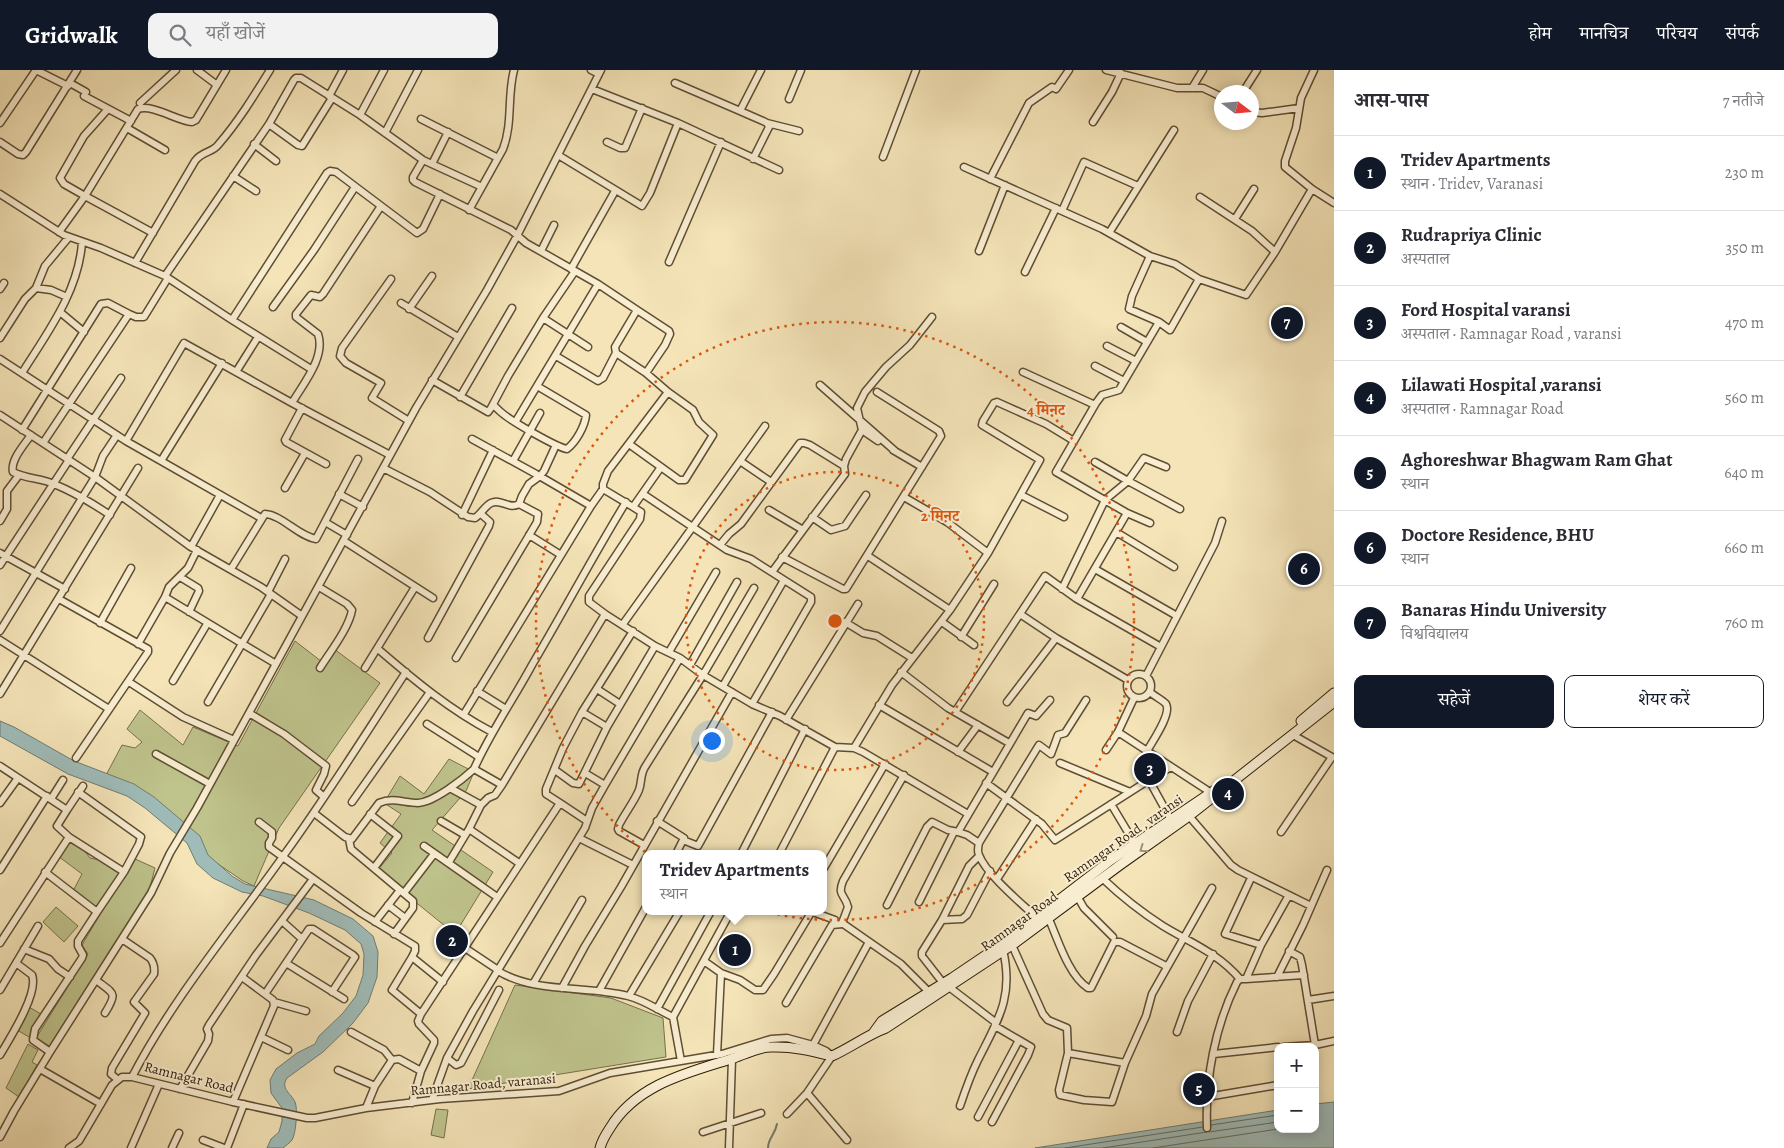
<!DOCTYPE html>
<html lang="hi">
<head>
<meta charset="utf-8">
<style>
	:root { --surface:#fff; --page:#f2f2f3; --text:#2b2b33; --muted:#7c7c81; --line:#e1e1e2; --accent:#111827 }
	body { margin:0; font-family:Alegreya,"Noto Serif Devanagari",serif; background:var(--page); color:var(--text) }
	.controls { position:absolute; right:15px; bottom:15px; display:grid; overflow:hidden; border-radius:10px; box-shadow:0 2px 12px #0003 }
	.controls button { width:45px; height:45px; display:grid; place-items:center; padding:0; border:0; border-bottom:1px solid var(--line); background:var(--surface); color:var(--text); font:25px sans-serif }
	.compass { position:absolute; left:1214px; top:15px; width:45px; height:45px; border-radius:50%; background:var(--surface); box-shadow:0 2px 12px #0003; rotate:106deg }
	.you { position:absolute; left:711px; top:670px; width:18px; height:18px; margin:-12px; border:4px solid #fff; border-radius:50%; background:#1a73e8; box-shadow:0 0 0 8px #1a73e833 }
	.badge { display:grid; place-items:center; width:32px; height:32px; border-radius:50%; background:var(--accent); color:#fff; font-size:16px; font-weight:700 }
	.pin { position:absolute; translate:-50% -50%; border:2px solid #fff; box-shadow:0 1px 5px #0006 }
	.popup { position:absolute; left:642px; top:780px; width:185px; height:65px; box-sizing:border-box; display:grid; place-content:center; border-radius:10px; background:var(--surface); filter:drop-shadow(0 1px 4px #0005); font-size:16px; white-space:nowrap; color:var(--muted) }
	.popup b { font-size:19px; color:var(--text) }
	.popup::after { content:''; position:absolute; left:50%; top:100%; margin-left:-10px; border:10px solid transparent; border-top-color:var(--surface) }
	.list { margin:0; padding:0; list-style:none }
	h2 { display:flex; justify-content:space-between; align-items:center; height:65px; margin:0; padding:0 20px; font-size:21px }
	h2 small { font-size:16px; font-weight:400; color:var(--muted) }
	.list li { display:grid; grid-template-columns:32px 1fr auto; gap:15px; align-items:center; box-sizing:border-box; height:75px; padding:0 20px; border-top:1px solid var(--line) }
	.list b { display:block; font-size:19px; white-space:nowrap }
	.list p { margin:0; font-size:16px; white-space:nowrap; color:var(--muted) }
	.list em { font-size:16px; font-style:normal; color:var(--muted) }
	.actions { display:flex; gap:10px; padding:15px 20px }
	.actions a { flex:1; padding:11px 0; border:1px solid var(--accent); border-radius:10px; text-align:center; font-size:18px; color:var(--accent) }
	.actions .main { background:var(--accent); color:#fff }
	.icon { flex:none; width:28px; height:28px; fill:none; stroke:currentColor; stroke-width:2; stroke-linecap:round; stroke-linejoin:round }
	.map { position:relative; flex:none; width:1334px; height:1078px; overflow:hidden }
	header { display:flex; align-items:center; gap:30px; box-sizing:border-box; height:70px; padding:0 25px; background:var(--accent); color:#fff }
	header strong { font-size:24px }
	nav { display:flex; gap:28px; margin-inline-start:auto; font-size:18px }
	.search { width:350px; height:45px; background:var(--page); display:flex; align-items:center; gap:12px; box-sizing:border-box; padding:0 18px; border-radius:10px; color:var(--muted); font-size:19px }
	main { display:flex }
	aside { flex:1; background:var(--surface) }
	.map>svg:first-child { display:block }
</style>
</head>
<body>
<header>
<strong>Gridwalk</strong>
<div class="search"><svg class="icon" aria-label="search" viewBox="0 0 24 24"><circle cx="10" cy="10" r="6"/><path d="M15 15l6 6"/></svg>यहाँ खोजें</div>
<nav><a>होम</a><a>मानचित्र</a><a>परिचय</a><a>संपर्क</a></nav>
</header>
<main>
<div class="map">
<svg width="1334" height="1078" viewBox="0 0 1334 1078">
	<rect width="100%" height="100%" fill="#f4e4b8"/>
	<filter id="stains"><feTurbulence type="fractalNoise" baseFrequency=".004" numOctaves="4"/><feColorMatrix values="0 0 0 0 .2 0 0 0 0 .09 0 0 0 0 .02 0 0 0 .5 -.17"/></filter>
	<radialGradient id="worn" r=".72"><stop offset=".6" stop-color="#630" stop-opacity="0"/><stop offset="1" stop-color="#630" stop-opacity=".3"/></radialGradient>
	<path fill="#bfc38c" stroke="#767049" d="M295,571l31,24 8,-16 46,34 -101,145 -25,58 -11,-5 -44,-30 -7,-15 -87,-59 17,-32 13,3 7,-6 -15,-13 13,-19 43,35 10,-18 45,19z
		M449,689l25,13 -8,19 -34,39 61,42 -38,62 -78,-63 15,-18 -12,-10 21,-29 -17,-11 16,-27 24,18z
		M67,771l16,8 7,9 24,5 5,10 -21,35 -25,-17 9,-17 -24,-18z
		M133,788l22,10 -6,23 -98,156 -15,-9 52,-84 -6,-9z
		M56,837l22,19 -14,16 -21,-20z
		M515,915l96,13 52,20 3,39 -198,32z
		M29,937l12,7 -12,23 -12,-7z
		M28,974l10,6 -6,12 5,3 -18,32 -13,-9z
		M436,1039l12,1 -4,28 -13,-3z"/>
	<path fill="#9fbcb9" stroke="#717c71" d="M0,651l14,6 60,34 60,23 20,13 46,39 8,19 24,21 13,8 69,16 39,19 20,17 5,16 -1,25 -9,26 -15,20 -30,29 -36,26c-7,11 4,15 8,24 3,6 1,32 -3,38 -2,3 -7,6 -9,8h-16l4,-9 8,-7 3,-11v-13l-11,-15 -1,-13 6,-11 21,-16 18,-9 4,-8 24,-23 13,-17 7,-21 1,-21 -3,-10 -16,-14 -36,-17 -46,-17 -21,-4 -29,-14 -16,-14 -10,-21 -42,-35 -18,-12 -59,-22 -68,-38z
		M1334,1032v46h-299l243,-38v19h37v-25z"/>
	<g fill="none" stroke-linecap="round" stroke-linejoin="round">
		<path stroke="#666c60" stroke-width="1" d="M1211,1055l67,-10
			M1209,1062l69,-10
			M1065,1078l138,-21
			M1103,1078l104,-16
			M1153,1078l125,-19"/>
		<path stroke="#717c71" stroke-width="2" d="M768,1078c0,-10 7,-13 9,-24"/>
		<g stroke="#5f4e32" stroke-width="9">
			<path id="street" d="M36,0l32,16 2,-3 16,9
				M197,0l20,15
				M591,0l8,4
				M1106,0l71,18h26l19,9
				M1314,0l-13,28 -5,30 -11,33v6l27,22 22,14
				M675,13l65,28 21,-41
				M1192,18l11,-18
				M592,19l86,34 101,47
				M1243,22l14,-22
				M84,26l47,25
				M329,26l14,-26
				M789,29l12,-29
				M140,33l36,-33
				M108,39l-24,27 -24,42 4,6 21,12 53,-87c15,-5 39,12 54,13l4,-2 30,-50
				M740,41l23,10 4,2 2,4 -16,32
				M1252,42l10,1 37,-5
				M360,45l24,-45
				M421,49l77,39
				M1093,52l19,-30 9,-19
				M0,53l36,-53
				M767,53l32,8
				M269,54l29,21 4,1 30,-48
				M127,58l38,22
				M385,63l33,-63
				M0,72l18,12 5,1 3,-3 51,-82
				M607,72l13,6h5l17,-40
				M254,74l22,17
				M558,85l84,51 8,-13 28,-70
				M883,87l33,-87
				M423,90l59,27
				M432,94l16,-32
				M964,97l138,62 48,27 25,8 24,15 47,16 29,-43 37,-63
				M233,106l23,15
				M990,109l39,-76 23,-16 4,2 13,-19
				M0,124l64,41 37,13 64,28 67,44 95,-147 3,-2 6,1 81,61 6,-4 17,-35
				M1200,127l52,34 23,21
				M469,140l34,-61c10,-26 4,-53 11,-79
				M1062,141l22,-49 54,24
				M1235,149l19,-30
				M59,162l26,-36 68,37
				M1109,163l65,-103
				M541,181l13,-26
				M979,181l26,-66
				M1150,186l-18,40 -3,13 30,13
				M669,192l52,-120
				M135,193l60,-102c7,-10 17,-8 23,-16 20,-23 36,-49 52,-75
				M571,199l44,-78
				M575,201l-32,47 45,29
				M1025,202l31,-64
				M165,206l104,-152 25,-44 2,-2h5l59,37 63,45 -10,17v3l2,2 96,48 15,13 72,41 39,26 -22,37 1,6 30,20 22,19 -60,79 -5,13v5
				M391,209l-49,69 -2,8 6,7 35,20 -9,15 37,23
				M36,218l9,-22 24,-29
				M0,219l4,-6
				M401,233l57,34
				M273,237l41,-57 41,-63
				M409,239l23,-33
				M637,240l32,21 1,3 -5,11 -19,28
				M60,242l24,20
				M232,250l79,49
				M1121,257l26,15
				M0,268l25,-39 11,-11 15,2 16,7
				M1107,276l29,15
				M556,286l42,25 5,-3 13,-25
				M0,289l126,82 135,77
				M1095,296l29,15
				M236,302l22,-35
				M1023,302l72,33
				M22,303c25,-40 57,-82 60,-131
				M432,310l56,32 3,-4 17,-32 35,-58
				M820,315l75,66
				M460,327l52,-89
				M292,333c11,-19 34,-46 26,-69l-22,-17v-3l15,-19 9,2 3,-3 58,-88
				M493,335c3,2 5,5 9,8 9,8 54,34 65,36 9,-7 18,-23 19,-34l-49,-29
				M302,338l-17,32 1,2 40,22
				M0,345l95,62 96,70 70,40 41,29
				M516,351l82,-137
				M22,360l79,-126 7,-1 21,11
				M862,360l16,11
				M31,365c-6,9 -21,25 -18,37 13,7 28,6 41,12 20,8 38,19 56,31
				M472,369l64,35 55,32 12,-17 30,18 28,-40 -32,-23
				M126,371l58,-98 108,60 98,52
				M43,373l86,-129 7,3h8l24,-39
				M893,380l29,17
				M67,389l54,-81
				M161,391l61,-98
				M513,391l27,-48
				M740,391l31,21
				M1095,392l33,19 16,-23 22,9
				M661,397l18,13h6l28,-45 -14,-13 -6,-12 -25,-18
				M383,398l47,24 38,25 7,1c6,-4 10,-12 16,-15 10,-5 18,7 28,1l19,10 -1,8 -81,136
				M285,418l20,-35
				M339,424l24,13
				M643,424l84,56 24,9 60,38v5l-59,102
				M1021,425l43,22
				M904,427l43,25 41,31 -38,57
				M519,434l3,-8 7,-12 11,-8 4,-5 12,-26
				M769,440l34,20 -31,42
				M462,445l31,-65
				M812,447l19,13 14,-4 21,-31
				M0,451l7,-12v-18l12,-16
				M325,452l22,13
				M1150,453l-23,-10 -71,-41 40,-69 6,-8 17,-5 40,-68 11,8 29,-51
				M803,460l42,-56 -1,-8 2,-7 16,-29 -5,-22 8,-16 21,-25 24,-22 22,-28
				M1116,462l58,35
				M529,465l32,20
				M344,471l89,57
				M720,475l9,-11 12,-10 59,-81h4l6,2 34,21
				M191,477l29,-52
				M0,483l65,36
				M988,483l52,-93 -58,-35 1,-4 11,-18 3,-1 49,22 28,17
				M782,487l61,32h3l95,-153 -2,-5 -62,-39
				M0,495l69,-105
				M231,499l34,-55c17,1 33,22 51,25l42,-80
				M1095,499l82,47
				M180,507l18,11 1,3 -10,21
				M319,517l28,17 5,6c-3,18 -22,42 -32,58
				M1062,519l43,-89 23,-19 52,28
				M268,522l17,-33
				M165,527l111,67
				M59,529l89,50v3l-72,106
				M1077,529l50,-86
				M605,544l-16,-12v-6l51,-77 1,-7 -8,-5
				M1020,544l36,24 72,42
				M845,552l18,11 14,3 35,22
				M942,552l32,23
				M100,553l31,-55
				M623,554l142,-198
				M0,561l95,-154 8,-21 14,-21
				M961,567l33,-53
				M428,568l61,-112 1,-4 -9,-8
				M0,570l109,69
				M138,574l27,-47 4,-10 19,-19 9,-18
				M378,579c36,31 72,61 114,83
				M669,582l47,-80
				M690,595l47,-83
				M365,598l50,-81
				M901,602l47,36 61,35
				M1127 616a12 12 0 1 1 24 0a12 12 0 1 1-24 0Z
				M1146,606l69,-133 7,-22
				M173,611l34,-57
				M129,612l54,35 51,23
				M723,616l61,-106
				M597,619l23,15
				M477,621l29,18
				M0,624l138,-226
				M208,632l63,-108
				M1007,632l49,-64
				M879,635l114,67
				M582,642l51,-81
				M955,642l90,-136 32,23 84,48
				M249,643l35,21 42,32 -2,8 -8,16 8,7
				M464,644l127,-208
				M786,650l72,-116
				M427,654l52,33
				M1118,662l95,62
				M854,678l38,-63 58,-75 -82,-54
				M1106,680l12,-18 16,-34
				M1147,681c5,-9 25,-37 19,-47 -3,-4 -12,-8 -16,-12
				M958,682l20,-27
				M156,684l54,30
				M1060,693l70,29
				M0,696l67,44 -10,16 12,11 -69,106
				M555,700l18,13 6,1 28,-57
				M585,703l20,12
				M904,705l-61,106c-6,15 2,13 5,26l-6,16 59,41 28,28
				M1149,710l22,-13
				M986,713l56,41 13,16 94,-60 22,40
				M502,715l-28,-16c16,-36 39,-69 58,-104 32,-54 61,-109 94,-163
				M450,718l31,17 -12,24
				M78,722l63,45 -2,7 -15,28
				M51,729l12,-19
				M352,732l78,-110
				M0,733l18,-25
				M560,733l27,18
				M1111,734l24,40
				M481,735l7,-7 7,-3 7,-10 103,-171 50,32
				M67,740l16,-24
				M314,743l31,24 7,2 27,-36c14,-6 25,0 39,0 16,-1 44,-23 56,-34
				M370,744l28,22 -24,32
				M1189,746l42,49 7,5 73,36
				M441,751l24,14
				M657,751l27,17 -8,16
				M259,752l13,10v6l-3,5v4l92,66 54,33v5l-3,6 31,25
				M958,762l9,3 12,8 60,-98 12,9 7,-19 7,-2 21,-33
				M1281,762l51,-75 -39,-22
				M69,767l55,35 -27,40
				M579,768l54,27
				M349,769l2,10 62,52v7l-19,26
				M683,770l15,6 74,-134
				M979,773c-1,4 -2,8 0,12 7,19 42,48 57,62
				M644,775l-25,-14 -1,-2 1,-4c6,-12 15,-23 20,-35 3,-8 1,-15 6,-23l58,-92 51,-87
				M424,776l73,51
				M741,784l64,-125
				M779,784l56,-107
				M449,792l20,-33 50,34
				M824,798l61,-104
				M0,800l47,-74
				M45,802l52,40 -19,29v5l5,9 -1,3 -47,71 -2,11 17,12
				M1102,808c19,18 39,34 61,48 28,17 55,27 77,53
				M997,809l39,-60
				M404,823l30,-39
				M1077,826l7,12 29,29
				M919,832l35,-70
				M388,835l17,13
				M887,835l40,-78 5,-5 16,8 10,2 70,-119 8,3 14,-16
				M810,841l25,9
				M1048,847c10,22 20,58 40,71h3l23,-46h6l46,24
				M942,850l20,-1 5,-4 23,-44
				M282,851l20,18
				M375,852l25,-32
				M1012,875l31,69 5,6 19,8 1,25 -9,37 1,5 24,5 28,2 13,-39
				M1261,875l28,-50
				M465,878l33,22
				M24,879l25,10 9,10 12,8
				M1289,881l11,6 2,8 13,80
				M412,887l-20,33 29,24
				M704,891l17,12 -4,82
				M286,893l58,36
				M498,901c38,23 88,14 130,25 16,4 30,14 45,21
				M721,903l19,7 15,10h8l11,-16 38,-63
				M1277,907l26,-52 24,-55
				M1246,909l15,-34 -36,-11 26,-56
				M96,910c18,14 22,12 9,33
				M943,913l-21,-27v-4l20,-32 27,-54 10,-10
				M533,914l49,-84
				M949,917l46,35v4l36,21 -3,8 -36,67
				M562,918l23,-42 36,-59 111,-195
				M0,920l38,-64
				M599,921l47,-84
				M265,924l44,-65h4l40,26 2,2 -23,35
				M629,926l51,-85
				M1308,930l26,-4
				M274,932l32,9
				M786,933l46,-78 10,-1
				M657,939l54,-98
				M351,962l33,18 8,10
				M1177,962l11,-31 25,-47
				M261,967l27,13
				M813,975l56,-103
				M1283,977l32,-2 19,-4
				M1068,983l57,10 21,-47 6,-22 60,-106
				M1214,984l64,-7
				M0,985c10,-17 39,-62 32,-80l-16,-12
				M447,988l9,7 5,-2 38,-73
				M681,991l-8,-44 58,-106
				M40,999l61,35
				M338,1000l37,16
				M132,1007c41,-79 101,-150 152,-222 43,-59 82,-122 122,-183
				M117,1009l-6,-5 1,-6 33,-55 -11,-11 20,-28c1,-7 0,-11 -4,-16l-28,-19
				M180,1019l28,-48 1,-7 -2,-5 2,-4 47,-70 57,-76
				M807,1023l40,47
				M1207,1027l71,-12
				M432,1030l15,-42 26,-47 112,-183 7,-20 13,-23 75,-127
				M233,1032l41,-96 -1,-6 -31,-23
				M412,1033l9,-32 13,-28v-3l-15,-16 -1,-3 3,-7 139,-211 -14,-9v-5l17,-41 19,-36 25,15 48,-81 25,12 23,17 49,29 28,12 55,31 19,1 9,4 105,62
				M960,1036c5,-15 11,-32 18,-46 20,-40 36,-63 25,-110
				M366,1038l9,-22 17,-26 7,-1 22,12
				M978,1047l41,-77
				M1207,1058c-2,-49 8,-102 30,-146l3,-3h6l58,-4
				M703,1062l58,-19
				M0,1067l14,-26 36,-59 101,-159 19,-40 27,-45 219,-400 71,-118 30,-54 84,-166
				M203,1070l21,8
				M69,1078l10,-7 6,-10 27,-46 10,-8h10l101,25 74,16h8l51,-10 74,-9 119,-8 51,-18 112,-19 49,-15 16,-1 26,7 13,6 6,5 -25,37 -20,21
				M131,1078l28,-64
				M172,1078l7,-15
				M227,1078l17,-44
				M729,1078l3,-89"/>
		</g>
		<g stroke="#2d1c06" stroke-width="11">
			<path id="secondary" d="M1301,651l33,-28
				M874,962l8,-11 70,-43 43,-29 116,-89 104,-70
				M600,1078c2,-8 6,-14 10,-20 26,-43 76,-55 121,-69 12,-4 27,-12 40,-12 21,-1 41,4 61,9 18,-8 35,-21 54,-28l126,-83 108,-80 69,-49 145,-114"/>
		</g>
		<use href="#street" stroke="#f8edd1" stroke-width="6"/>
		<use href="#secondary" stroke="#f8edd1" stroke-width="9"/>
	</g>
	<defs><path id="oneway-chevron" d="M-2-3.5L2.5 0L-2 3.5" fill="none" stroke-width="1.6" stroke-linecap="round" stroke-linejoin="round" transform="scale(1.25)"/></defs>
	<use stroke="#9d8f76" href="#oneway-chevron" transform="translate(1143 779) rotate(145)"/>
	<g fill="none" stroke="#df560c" stroke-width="2.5" stroke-dasharray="2.5 5">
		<circle cx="835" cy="551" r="149"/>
		<circle cx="835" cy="551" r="299"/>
	</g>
	<g text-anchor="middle" stroke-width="4" stroke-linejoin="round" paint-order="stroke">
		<g font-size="14" fill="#2d1c06" stroke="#f8edd1">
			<text transform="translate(1123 768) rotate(-35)" y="5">Ramnagar Road , varansi</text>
			<text transform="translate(1019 851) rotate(-36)" y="5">Ramnagar Road</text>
			<text transform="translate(189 1007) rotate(14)" y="5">Ramnagar Road</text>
			<text transform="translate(483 1014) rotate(-5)" y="5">Ramnagar Road, varanasi</text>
		</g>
	</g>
	<circle cx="835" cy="551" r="8" fill="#df560c" stroke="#f8edd1" stroke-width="2.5"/>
	<g font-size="15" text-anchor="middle" font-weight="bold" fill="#df560c" stroke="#f8edd1" stroke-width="4" stroke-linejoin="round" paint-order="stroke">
		<text x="1046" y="345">4 मिनट</text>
		<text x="940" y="451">2 मिनट</text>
	</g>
	<rect width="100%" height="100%" filter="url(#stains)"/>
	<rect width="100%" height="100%" fill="url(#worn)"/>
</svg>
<div class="controls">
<button>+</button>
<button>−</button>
</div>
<svg class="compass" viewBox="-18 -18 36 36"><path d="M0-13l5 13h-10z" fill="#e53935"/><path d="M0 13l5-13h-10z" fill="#7c7c81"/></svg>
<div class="you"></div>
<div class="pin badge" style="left:735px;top:880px">1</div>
<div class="popup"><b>Tridev Apartments</b>स्थान</div>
<div class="pin badge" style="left:452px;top:871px">2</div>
<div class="pin badge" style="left:1150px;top:699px">3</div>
<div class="pin badge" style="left:1228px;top:724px">4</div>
<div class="pin badge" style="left:1199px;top:1019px">5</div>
<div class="pin badge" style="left:1304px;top:499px">6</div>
<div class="pin badge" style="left:1287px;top:253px">7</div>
</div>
<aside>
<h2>आस-पास<small>7 नतीजे</small></h2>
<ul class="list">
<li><span class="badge">1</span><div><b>Tridev Apartments</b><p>स्थान · Tridev, Varanasi</p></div><em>230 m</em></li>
<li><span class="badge">2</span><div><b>Rudrapriya Clinic</b><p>अस्पताल</p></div><em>350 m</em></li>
<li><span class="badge">3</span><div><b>Ford Hospital varansi</b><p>अस्पताल · Ramnagar Road , varansi</p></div><em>470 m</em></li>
<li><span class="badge">4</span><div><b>Lilawati Hospital ,varansi</b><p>अस्पताल · Ramnagar Road</p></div><em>560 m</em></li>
<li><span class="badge">5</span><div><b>Aghoreshwar Bhagwam Ram Ghat</b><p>स्थान</p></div><em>640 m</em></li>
<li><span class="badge">6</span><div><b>Doctore Residence, BHU</b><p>स्थान</p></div><em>660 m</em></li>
<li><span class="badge">7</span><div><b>Banaras Hindu University</b><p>विश्वविद्यालय</p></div><em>760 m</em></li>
</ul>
<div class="actions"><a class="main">सहेजें</a><a>शेयर करें</a></div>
</aside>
</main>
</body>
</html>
